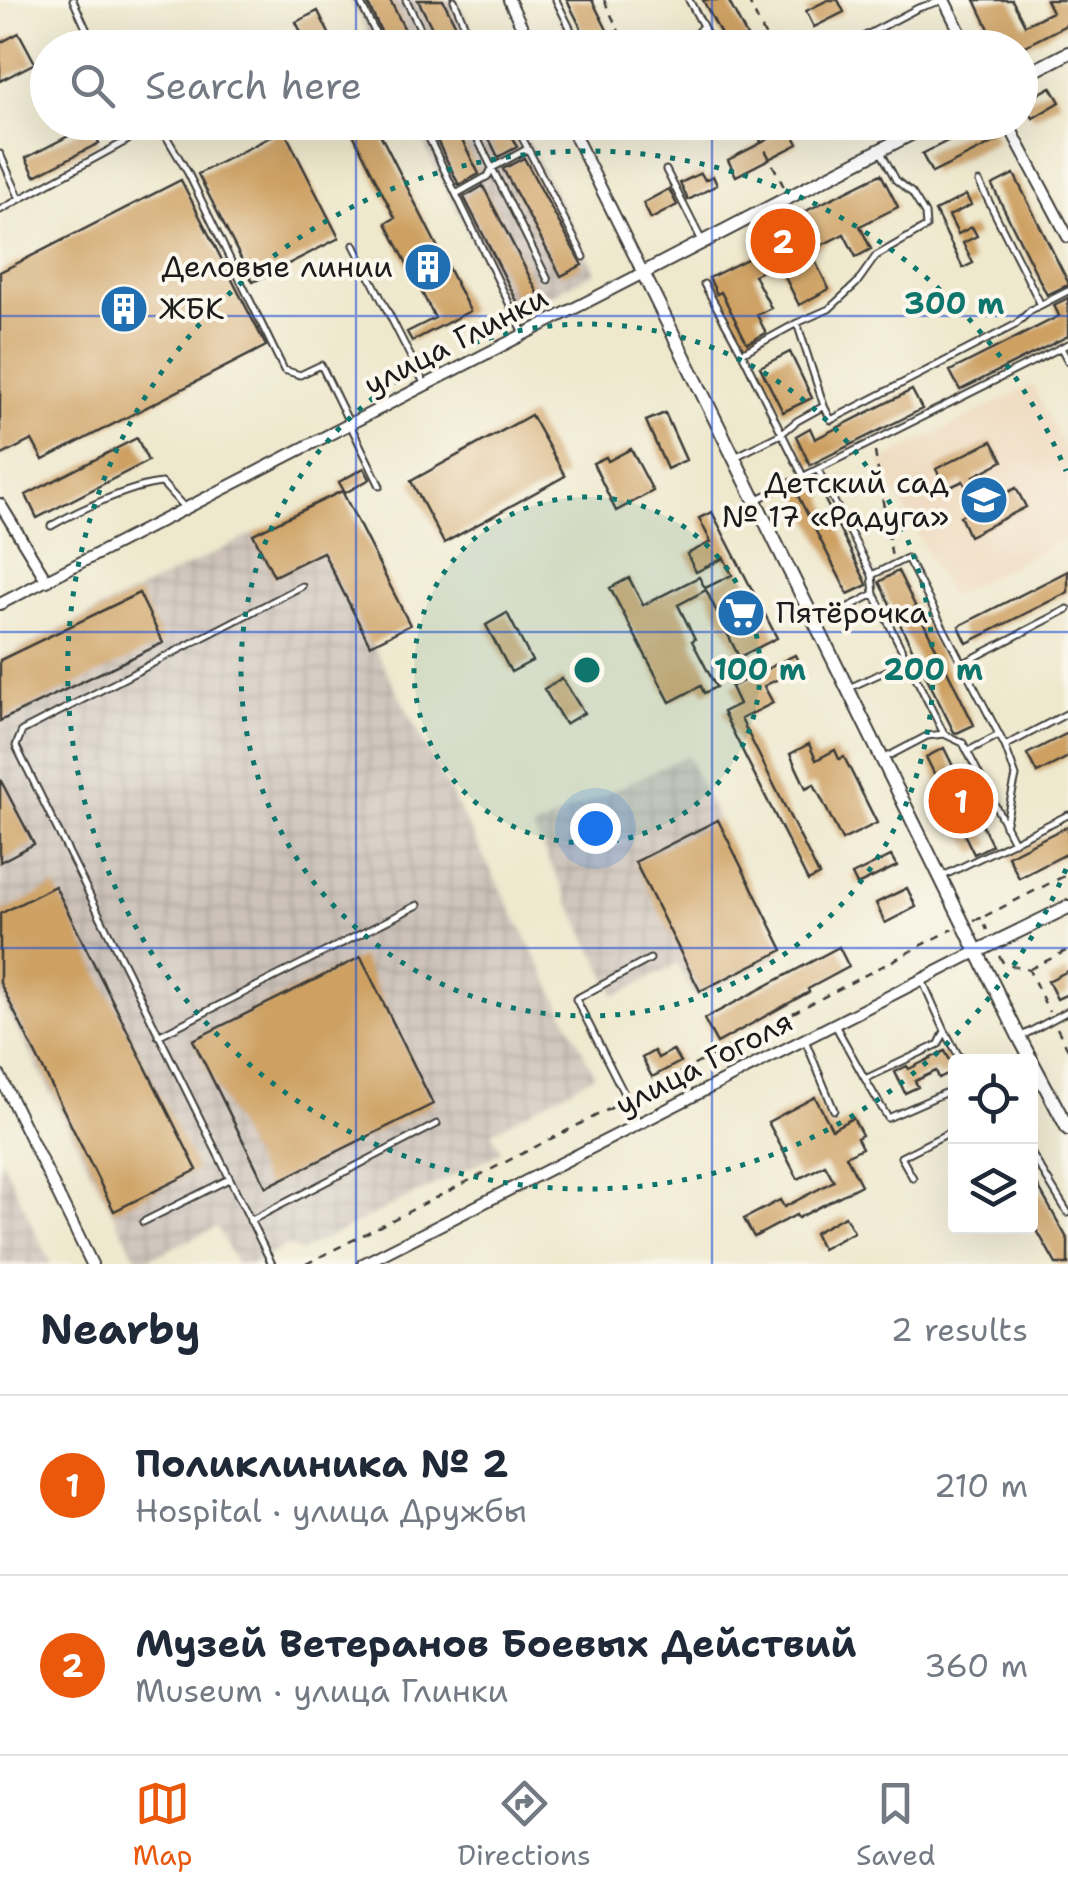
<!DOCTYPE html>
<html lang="en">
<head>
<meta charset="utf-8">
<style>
	:root { --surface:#fff; --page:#f2f2f3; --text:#1f2937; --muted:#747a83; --line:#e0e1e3; --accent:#ea580c }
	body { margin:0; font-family:"Shantell Sans",sans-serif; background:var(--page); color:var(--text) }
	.controls { position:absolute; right:30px; bottom:30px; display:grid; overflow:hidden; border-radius:10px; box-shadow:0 10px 40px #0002 }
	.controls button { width:90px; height:90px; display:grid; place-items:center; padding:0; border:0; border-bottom:2px solid var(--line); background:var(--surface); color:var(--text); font:50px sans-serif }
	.you { position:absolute; left:595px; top:828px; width:35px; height:35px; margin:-25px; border:8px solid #fff; border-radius:50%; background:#1a73e8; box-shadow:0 0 0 15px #1a73e833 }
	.badge { display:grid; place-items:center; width:65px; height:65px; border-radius:50%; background:var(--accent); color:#fff; font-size:32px; font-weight:700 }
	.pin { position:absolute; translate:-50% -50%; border:5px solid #fff; box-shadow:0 2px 10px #0006 }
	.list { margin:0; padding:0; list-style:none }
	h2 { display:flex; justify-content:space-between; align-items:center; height:130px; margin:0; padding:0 40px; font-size:42px }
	h2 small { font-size:32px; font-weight:400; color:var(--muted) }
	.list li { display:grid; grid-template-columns:65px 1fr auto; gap:30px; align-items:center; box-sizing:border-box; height:180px; padding:0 40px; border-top:2px solid var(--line) }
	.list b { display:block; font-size:38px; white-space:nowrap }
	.list p { margin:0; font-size:32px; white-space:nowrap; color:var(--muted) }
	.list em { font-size:32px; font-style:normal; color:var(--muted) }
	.icon { flex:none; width:55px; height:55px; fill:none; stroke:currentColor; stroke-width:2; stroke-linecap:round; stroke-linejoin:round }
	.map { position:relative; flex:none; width:1068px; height:1264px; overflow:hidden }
	.search { position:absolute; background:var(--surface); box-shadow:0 10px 40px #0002; left:30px; right:30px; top:30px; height:110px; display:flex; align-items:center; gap:25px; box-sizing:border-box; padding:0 35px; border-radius:55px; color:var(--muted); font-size:38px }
	.sheet { height:490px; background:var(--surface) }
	nav { display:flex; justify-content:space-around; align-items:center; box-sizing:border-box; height:140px; border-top:2px solid var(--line); background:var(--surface); font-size:28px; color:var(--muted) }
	nav a { display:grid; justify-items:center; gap:5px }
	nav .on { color:var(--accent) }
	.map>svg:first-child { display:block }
</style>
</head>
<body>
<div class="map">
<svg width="1068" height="1264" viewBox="0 0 1068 1264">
	<defs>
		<pattern id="industrial-grid" width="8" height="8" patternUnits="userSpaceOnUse" patternTransform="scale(2.5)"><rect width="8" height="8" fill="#ccc2b9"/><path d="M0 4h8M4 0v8" fill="none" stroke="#afa69e"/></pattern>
	</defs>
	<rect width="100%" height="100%" fill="#fbf7ec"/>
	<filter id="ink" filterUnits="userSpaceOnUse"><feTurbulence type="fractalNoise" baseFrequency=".01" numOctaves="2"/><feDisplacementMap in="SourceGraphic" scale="20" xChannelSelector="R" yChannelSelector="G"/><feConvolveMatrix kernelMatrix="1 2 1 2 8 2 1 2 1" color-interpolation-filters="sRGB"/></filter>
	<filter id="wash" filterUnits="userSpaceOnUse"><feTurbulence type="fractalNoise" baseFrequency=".0048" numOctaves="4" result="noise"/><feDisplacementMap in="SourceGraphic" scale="40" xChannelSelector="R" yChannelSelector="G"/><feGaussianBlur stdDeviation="2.25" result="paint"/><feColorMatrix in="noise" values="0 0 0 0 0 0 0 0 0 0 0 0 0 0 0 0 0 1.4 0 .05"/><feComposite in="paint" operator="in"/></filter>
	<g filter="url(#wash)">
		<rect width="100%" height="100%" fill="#eee8cd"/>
		<path fill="#edd7bb" d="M1032,385l36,70v82l-118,60 -70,-135z"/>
		<path fill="url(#industrial-grid)" d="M350,0h107l24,47h-106z
			M413,123h106l76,149 -85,43z
			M302,510l238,454 55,111 -103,57 9,20 -200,99 -14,-6 -35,19h-16l-19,-37 -78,36 -139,-267v-337z
			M687,755l95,200 -87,42 -18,-33 -61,32 -83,-167z
			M0,1156l51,108h-51z"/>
		<g id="blocks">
			<path fill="#cea164" d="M366,0h24l24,48h-25z
				M418,0h25l21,42 -10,6h-12z
				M567,0h25l24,48h-25z
				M703,0h25l25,48h-25z
				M828,0h10l6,12 -30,15 -8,-16z
				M975,0h37l13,25 27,-13 -6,-12h22v24l-47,24h-23z
				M318,11l18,37h-27l-13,-26z
				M19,33l16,30 -35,18v-38z
				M1051,87l9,15 -27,16 -9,-16z
				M347,122h27l96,189 -58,30 -5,-9 28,-14 -49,-95 9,-5z
				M428,122h25l26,52 -20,11z
				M481,122h23l13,25 -19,10z
				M985,122h3l9,19 -65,32 -10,-19z
				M90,125l9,18 -64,33 -9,-18z
				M790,128l8,16 -62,32 -8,-16z
				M284,130l55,108 -86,44 -55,-108z
				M524,158l58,107 -21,11 -58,-107z
				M701,173l4,7 8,-4 4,9 -29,15 -8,-17z
				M881,174l17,33 -38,19 11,23 -15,8 -12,-23 -34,17 19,38 -30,16 -21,-42 -24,12 17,33 -14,7 9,18 -19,10 -26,-51 -4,2 -8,-16 68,-34 -4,-8 14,-7 -2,-5 13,-9z
				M1014,174l54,108v3l-21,10 -55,-110z
				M181,180l85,166 -223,114 -11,-20 -32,16v-184z
				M483,186l59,115 -20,10 -58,-114z
				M669,189l8,16 -26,14 -8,-16z
				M966,195l5,10 -22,11 9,18 14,-7 5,9 -14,7 10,20 -10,5 -28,-57z
				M1068,298v38l-108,54 -10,-19 109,-55 -5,-11z
				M790,352l22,46 -29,14 -23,-45z
				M912,390l10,19 -112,56 -14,-29 14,-8 5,11z
				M665,413l21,47 -19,9 -21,-48z
				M531,415l34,61 -121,67 -33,-62z
				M137,438l11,23 -111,57 -11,-23z
				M992,441l11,20 -29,15 13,27 29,-15 10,19 -57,29 -9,-20 17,-8 -14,-27 -17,8 -10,-20z
				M631,449l22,42 -37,20 -23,-48 13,-6 2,4z
				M364,468l6,11 -25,14 -6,-11z
				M817,484l49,98 1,3 -19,9 -51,-100z
				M342,491l68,134 -40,20 -47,-93 -49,24 -21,-42z
				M712,512l65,126 -38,19 -34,-69 27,-13 -8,-17 -28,14 -9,-18 24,-12 -12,-24z
				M898,571l76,154 -17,8 -3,-1 -75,-150z
				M1068,571v21l-101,51 -8,-17z
				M699,577l7,13 -28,15 17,34 -3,2 24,46 -12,6 -3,-7 -31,16 -60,-114 19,-10 14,27z
				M139,593l24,50 -163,78v-61z
				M507,613l25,48 -21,11 -25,-47z
				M795,655l6,13 -37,18 9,17 -32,16 78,156 -11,6 -85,-169 16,-8 -8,-17z
				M562,678l22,35 -19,11 -21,-35z
				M1068,733v24l-31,16 -10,-19z
				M809,744l7,16 19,-10 4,9 5,-2 33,66 -35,17 -28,-56 -8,4 -16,-34z
				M944,748l48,97 -18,9 -48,-97z
				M0,779l34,65 -34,18z
				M718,820l65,130 -83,41 -65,-129z
				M1068,826v27l-49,25 -11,-22z
				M891,856l6,10 -40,19 -5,-10z
				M55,886l142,284 -83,41 -114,-228v-69z
				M907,888l9,19 -31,16 -9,-20z
				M839,947l10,20 -41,22 1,3 -92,51 -13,-24z
				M361,957l72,147 -167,83 -73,-147z
				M1068,971v23l-11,5 -9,-18z
				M673,1050l7,12 -28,15 -10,-19 12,-7 4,7z
				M945,1051l10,19 -16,8 -3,-7 -21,10 3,6 -13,6 -10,-21 12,-6 2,3z
				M815,1097l17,32 21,-11 9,17 -5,3 5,10 -16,8 15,29 -63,33 -2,-3 -42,22 -10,-18 36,-19 4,7 50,-26 -9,-16 -27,14 -30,-57z
				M1030,1172l38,68v24h-12l-26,-46z
				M845,1216l9,16 -32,17 -8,-16z"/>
		</g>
	</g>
	<g filter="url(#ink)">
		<use href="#blocks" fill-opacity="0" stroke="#3c3b37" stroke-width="2.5"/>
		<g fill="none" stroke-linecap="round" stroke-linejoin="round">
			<g stroke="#3c3b37" stroke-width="9">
				<path id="service" d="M73,0l22,48
					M359,0l24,48
					M406,0l24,48
					M454,0l20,48
					M556,0l24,48
					M703,26l11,22
					M682,48l21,-22 -14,-26
					M842,48l76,-40 26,-8
					M139,122l27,14 22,37 96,197 16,5 21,-10 59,121
					M421,122l103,212
					M469,122l79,158
					M514,122l70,135
					M680,134l21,-12
					M0,154l20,45
					M666,170l35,69
					M979,182l62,123
					M456,194l32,-18 4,-8 35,-19
					M0,210l128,-70 12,-17
					M354,245l71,140
					M704,284l38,69 61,123
					M797,323l27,83
					M1061,348l7,13
					M742,353l55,-30 32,-14 27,-25 20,-28 50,-29 -1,-13 -13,-21 -16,-13 -15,-28
					M737,456l44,-22 16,-13 27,-15 7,14 184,-95 16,-15 37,-19
					M818,470l54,105 2,19
					M758,499l310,-155
					M51,526c28,-16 79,-40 111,-43l22,24
					M872,575l35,-17 98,188 11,30 -11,50
					M816,624l58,-30 70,140
					M962,664l106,-55
					M851,687l57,-26
					M1005,746l63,-33
					M968,751l31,-16
					M885,758l42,-22 17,-2 19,9 51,99
					M941,877l127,-62
					M835,1025l30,54 74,-35 6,-13 -22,-49
					M945,1031l17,31
					M158,1036l260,-131
					M1022,1036l46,-25
					M805,1040l29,70
					M865,1079l23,39 68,-30
					M638,1121l-62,-122 74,-40
					M1030,1151l38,62
					M913,1178l-12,-21 55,-28
					M250,1221l187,-97
					M143,1222l86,-43
					M272,1264l-256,-518 6,-15 280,-145"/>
			</g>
			<g stroke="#3c3b37" stroke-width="14">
				<path id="minor" d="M509,0l23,48
					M944,0l24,48
					M1007,122l61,115
					M0,504l47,77
					M0,604l643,-331 -75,-151
					M0,1076l92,188
					M363,1264l615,-313"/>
			</g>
			<g stroke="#3c3b37" stroke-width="16">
				<path id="tertiary" d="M1020,78l48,-25
					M934,122l-291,151 376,764 49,92
					M978,951l90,-44"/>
			</g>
			<path stroke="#3c3b37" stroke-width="2.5" stroke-dasharray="8 8" stroke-linecap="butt" d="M604,0l23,48
				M748,0l23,48
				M751,122l33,65
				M875,452l17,106
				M985,916l83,-42
				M974,920l8,-2 5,12
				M999,956l5,8 25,6 20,42
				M1030,969l38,-19
				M1057,1028l11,21
				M637,1095l316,-166
				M306,1264l315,-161"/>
			<use href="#service" stroke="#fff" stroke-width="5"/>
			<use href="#minor" stroke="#fff" stroke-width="10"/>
			<use href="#tertiary" stroke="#fff" stroke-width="12"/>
		</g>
	</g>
	<path fill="none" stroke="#1d4ed8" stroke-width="2.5" stroke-opacity="0.55" d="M356,0v48M712,0v48M356,122v1142M712,122v1142M0,316h1068M0,632h1068M0,948h1068"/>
	<circle cx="587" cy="670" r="173" fill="#0f766e" fill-opacity=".12"/>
	<g fill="none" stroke="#0f766e" stroke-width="5" stroke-dasharray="5 10">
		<circle cx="587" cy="670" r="173"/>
		<circle cx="587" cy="670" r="346"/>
		<path d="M1066 869A519 519 0 1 1 1066 471"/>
	</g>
	<defs>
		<g id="building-disc" transform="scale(2.5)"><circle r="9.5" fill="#1f6fb2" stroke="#fbf7ec"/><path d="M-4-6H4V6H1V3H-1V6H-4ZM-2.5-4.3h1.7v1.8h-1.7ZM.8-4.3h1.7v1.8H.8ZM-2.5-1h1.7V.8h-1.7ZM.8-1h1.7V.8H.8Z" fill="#fff"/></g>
		<g id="school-disc" transform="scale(2.5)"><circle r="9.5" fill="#1f6fb2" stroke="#fbf7ec"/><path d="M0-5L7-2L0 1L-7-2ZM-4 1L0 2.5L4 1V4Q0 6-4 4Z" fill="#fff"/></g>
		<g id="supermarket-disc" transform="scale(2.5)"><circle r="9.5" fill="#1f6fb2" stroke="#fbf7ec"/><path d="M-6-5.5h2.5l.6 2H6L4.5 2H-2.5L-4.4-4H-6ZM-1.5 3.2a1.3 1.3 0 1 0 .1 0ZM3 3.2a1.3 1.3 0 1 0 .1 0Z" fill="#fff"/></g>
	</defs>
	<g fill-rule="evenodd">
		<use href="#building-disc" x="428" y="267"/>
		<use href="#building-disc" x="124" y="309"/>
		<use href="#school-disc" x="984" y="500"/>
		<use href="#supermarket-disc" x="741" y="613"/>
	</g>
	<g text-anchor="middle" stroke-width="8" stroke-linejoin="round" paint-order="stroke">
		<g font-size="30" fill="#1c1c1c" stroke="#fbf7ec" text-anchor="end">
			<text x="393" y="277">Деловые линии</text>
			<text x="159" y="319" text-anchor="start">ЖБК</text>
			<text x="949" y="493">Детский сад<tspan x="949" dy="34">№ 17 «Радуга»</tspan></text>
			<text x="776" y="623" text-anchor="start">Пятёрочка</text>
		</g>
		<g font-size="30" fill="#1c1c1c" stroke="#fbf7ec">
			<text transform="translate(456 341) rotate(-27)" y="10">улица Глинки</text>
			<text transform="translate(704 1063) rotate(-27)" y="10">улица Гоголя</text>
		</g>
	</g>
	<circle cx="587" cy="670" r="15" fill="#0f766e" stroke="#fbf7ec" stroke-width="5"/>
	<g font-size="30" text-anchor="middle" font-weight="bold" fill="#0f766e" stroke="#fbf7ec" stroke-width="8" stroke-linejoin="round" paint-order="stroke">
		<text x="954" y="314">300 m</text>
		<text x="760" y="680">100 m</text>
		<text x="933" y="680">200 m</text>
	</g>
</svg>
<div class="controls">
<button><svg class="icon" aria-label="locate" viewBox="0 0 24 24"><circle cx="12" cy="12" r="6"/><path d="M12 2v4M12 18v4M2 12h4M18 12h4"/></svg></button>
<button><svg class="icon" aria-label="layers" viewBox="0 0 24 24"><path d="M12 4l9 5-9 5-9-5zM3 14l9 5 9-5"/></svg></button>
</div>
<div class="you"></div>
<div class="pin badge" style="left:961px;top:801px">1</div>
<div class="pin badge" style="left:783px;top:241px">2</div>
<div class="search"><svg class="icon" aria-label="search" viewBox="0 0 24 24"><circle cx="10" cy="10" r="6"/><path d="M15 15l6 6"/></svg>Search here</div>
</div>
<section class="sheet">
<h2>Nearby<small>2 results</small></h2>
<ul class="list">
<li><span class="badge">1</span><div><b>Поликлиника № 2</b><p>Hospital · улица Дружбы</p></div><em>210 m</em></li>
<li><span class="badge">2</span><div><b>Музей Ветеранов Боевых Действий</b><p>Museum · улица Глинки</p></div><em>360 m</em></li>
</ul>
</section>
<nav>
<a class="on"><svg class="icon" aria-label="map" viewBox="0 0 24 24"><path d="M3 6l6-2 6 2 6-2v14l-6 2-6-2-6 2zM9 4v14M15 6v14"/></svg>Map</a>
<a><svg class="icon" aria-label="directions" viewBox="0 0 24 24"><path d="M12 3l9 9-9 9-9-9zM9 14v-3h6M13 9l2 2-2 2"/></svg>Directions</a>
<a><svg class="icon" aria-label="saved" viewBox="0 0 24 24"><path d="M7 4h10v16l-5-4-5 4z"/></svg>Saved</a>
</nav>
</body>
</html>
